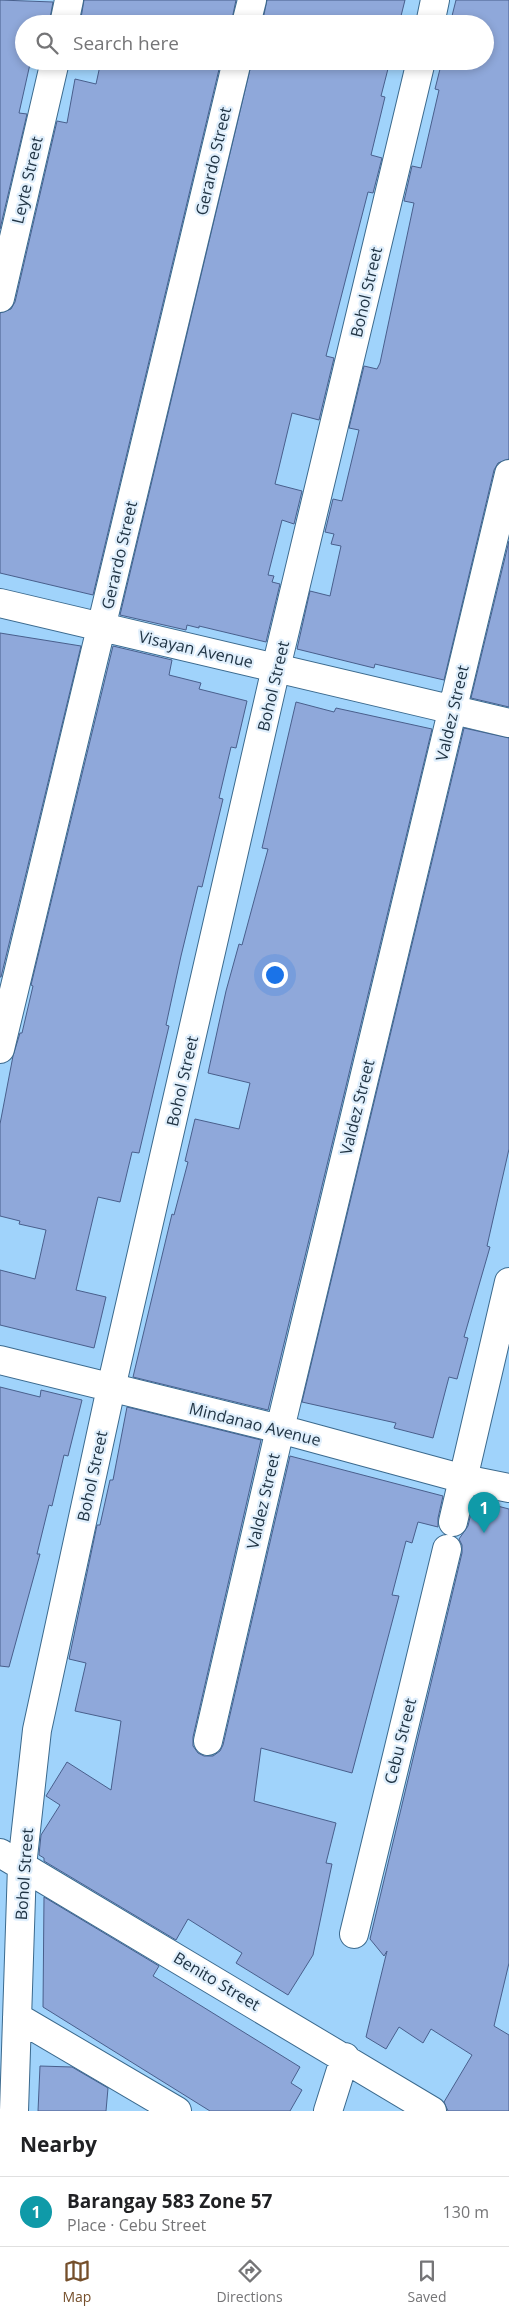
<!DOCTYPE html>
<html lang="en">
<head>
<meta charset="utf-8">
<style>
	:root { --surface:#fff; --page:#f6f6f6; --text:#202124; --muted:#757577; --line:#e0e0e0; --accent:#754f2b }
	body { margin:0; font-family:"Open Sans",sans-serif; background:var(--page); color:var(--text) }
	.you { position:absolute; left:274px; top:974px; width:18px; height:18px; margin:-12px; border:4px solid #fff; border-radius:50%; background:#1a73e8; box-shadow:0 0 0 8px #1a73e833 }
	.badge { display:grid; place-items:center; width:32px; height:32px; border-radius:50%; background:var(--accent); color:#fff; font-size:16px; font-weight:700 }
	.pin { position:absolute; translate:-50% -41px; filter:drop-shadow(0 1px 2px #0008) }
	.pin::after { content:''; position:absolute; top:26px; width:18px; height:15px; background:inherit; clip-path:polygon(0 0,100% 0,50% 100%) }
	.list { margin:0; padding:0; list-style:none }
	h2 { display:flex; justify-content:space-between; align-items:center; height:65px; margin:0; padding:0 20px; font-size:21px }
	h2 small { font-size:16px; font-weight:400; color:var(--muted) }
	.list li { display:grid; grid-template-columns:32px 1fr auto; gap:15px; align-items:center; box-sizing:border-box; height:70px; padding:0 20px; border-top:1px solid var(--line) }
	.list b { display:block; font-size:19px; white-space:nowrap }
	.list p { margin:0; font-size:16px; white-space:nowrap; color:var(--muted) }
	.list em { font-size:16px; font-style:normal; color:var(--muted) }
	.icon { flex:none; width:28px; height:28px; fill:none; stroke:currentColor; stroke-width:2; stroke-linecap:round; stroke-linejoin:round }
	.map { position:relative; flex:none; width:509px; height:2111px; overflow:hidden }
	.search { position:absolute; background:var(--surface); box-shadow:0 2px 8px #0003; left:15px; right:15px; top:15px; height:55px; display:flex; align-items:center; gap:12px; box-sizing:border-box; padding:0 18px; border-radius:28px; color:var(--muted); font-size:19px }
	.sheet { height:135px; background:var(--surface) }
	nav { display:flex; justify-content:space-around; align-items:center; box-sizing:border-box; height:70px; border-top:1px solid var(--line); background:var(--surface); font-size:14px; color:var(--muted) }
	nav a { display:grid; justify-items:center; gap:2px }
	nav .on { color:var(--accent) }
	.map>svg:first-child { display:block }
</style>
</head>
<body>
<div class="map">
<svg width="509" height="2111" viewBox="0 0 509 2111">
	<rect width="100%" height="100%" fill="#a0d3fb"/>
	<path fill="#8fa8da" stroke="#495f8c" d="M0,0l53,2 -4,22h-25v37h8v3h-2l-11,49 8,1 -27,115z
		M84,0h152l-5,24h-151z
		M267,0h138l-6,24h-137z
		M456,0h53v459l-11,4 -4,7 -50,210 -69,-16 -1,4 -77,-19 13,-58 20,5 11,-50 -10,-2 3,-10 -9,-2 8,-33 9,2 17,-71 -10,-2 15,-62 13,3 3,-6 34,-160 -10,-2 8,-35 9,2 18,-78 -4,-1 7,-28h43v-37h-35z
		M101,61h120l-128,534 -93,-22v-260l11,-4 4,-7 42,-181 10,2 8,-44 21,5z
		M252,61h138l-9,35 4,1 -14,58 11,3 -9,35 -5,-1 -42,164 8,2 -15,62 -27,-7 -17,71 27,7 -8,33 -12,-4 -14,55 6,1 -2,6 8,2 -14,58 -67,-16v2l-12,-3 -1,5 -66,-15z
		M509,541v166l-38,-9z
		M0,633l81,13 -80,331h-1z
		M113,646l59,14 -3,15 32,8 -2,6 48,12 -11,47 -5,-1 -12,51 4,1 -21,88 -4,-1 -17,70 -15,69 3,1 -30,127 -7,-1 -12,50 -22,-5 -22,93 30,7 -12,51 -94,-23v-55l35,9 11,-49 -27,-6 1,-3 -20,-5v-92l13,-68 7,-23h2l11,-47 -2,-1z
		M296,702l38,10 2,-4 96,21 -164,681 -135,-33 39,-163 2,1 14,-53 -3,-1 10,-42 44,10 11,-46 -42,-10 18,-82 13,-47 3,1 26,-96 -6,-1z
		M464,728l45,10v411l-22,97 3,1 -26,90 4,1 -11,41 -8,-2 -16,61 -39,-10 2,-5 -94,-21z
		M0,1387l40,10 1,-7 41,10 -14,56 -4,-1 -12,51 -3,-1 -12,49h3l-31,113 -9,-1z
		M127,1407l134,33 -68,297v9l5,7 6,3h9l7,-5 3,-6 67,-289 153,40 -5,22v9l-20,-5 -6,21 -6,-2 -14,54 7,1 -47,177 -91,-25 -7,53 82,22 -10,40 6,1 -19,91 -25,40 -52,-32 6,-10 -54,-34 -12,21 -132,-79v-3l-5,-3 2,-20 19,-30 -14,-9 21,-34 44,28 10,-69 -46,-10 11,-48 -17,-4 28,-134h3l10,-45h3z
		M474,1500l35,9v454l-15,63 15,9v76h-61l-4,-9 28,-47 -41,-26 -8,14 -24,-16 -13,22 -20,-12 21,-86 -3,5 -14,-17 92,-386v-8l-3,-6 9,-13z
		M44,1897l115,69 -6,10 147,91 -9,16 11,7 -12,21h-80l-167,-104z
		M40,2066l32,1 36,21 -2,23h-68z"/>
	<g fill="none" stroke-linecap="round" stroke-linejoin="round">
		<g stroke="#3b6a8e" stroke-width="30">
			<path id="minor" d="M64,24l5,-24
				M246,24l6,-24
				M430,24l5,-24
				M0,298l55,-237
				M0,603l509,120
				M0,1049l237,-988
				M0,1360l280,69 184,50 45,9
				M453,1522l56,-240
				M208,1741l72,-312 229,-955
				M0,1853l432,258
				M354,1934l93,-385
				M17,2017l160,94
				M14,2111l8,-245 15,-136 74,-342 165,-720 145,-607
				M328,2111l17,-54"/>
		</g>
		<use href="#minor" stroke="#fff" stroke-width="28"/>
	</g>
	<g text-anchor="middle" stroke-width="4.5" stroke-linejoin="round" paint-order="stroke">
		<g font-size="16" fill="#203444" stroke="#e0effc">
			<text transform="translate(213 161) rotate(-77)" y="6">Gerardo Street</text>
			<text transform="translate(27 180) rotate(-77)" y="6">Leyte Street</text>
			<text transform="translate(366 292) rotate(-77)" y="6">Bohol Street</text>
			<text transform="translate(119 555) rotate(-77)" y="6">Gerardo Street</text>
			<text transform="translate(196 649) rotate(13)" y="6">Visayan Avenue</text>
			<text transform="translate(273 686) rotate(-77)" y="6">Bohol Street</text>
			<text transform="translate(452 713) rotate(-77)" y="6">Valdez Street</text>
			<text transform="translate(182 1081) rotate(-77)" y="6">Bohol Street</text>
			<text transform="translate(357 1107) rotate(-76)" y="6">Valdez Street</text>
			<text transform="translate(255 1424) rotate(14)" y="6">Mindanao Avenue</text>
			<text transform="translate(92 1476) rotate(-78)" y="6">Bohol Street</text>
			<text transform="translate(263 1501) rotate(-77)" y="6">Valdez Street</text>
			<text transform="translate(400 1741) rotate(-76)" y="6">Cebu Street</text>
			<text transform="translate(24 1874) rotate(-86)" y="6">Bohol Street</text>
			<text transform="translate(217 1981) rotate(31)" y="6">Benito Street</text>
		</g>
	</g>
</svg>
<div class="you"></div>
<div class="pin badge" style="left:484px;top:1533px;background:#0f9aa8">1</div>
<div class="search"><svg class="icon" aria-label="search" viewBox="0 0 24 24"><circle cx="10" cy="10" r="6"/><path d="M15 15l6 6"/></svg>Search here</div>
</div>
<section class="sheet">
<h2>Nearby<small></small></h2>
<ul class="list">
<li><span class="badge" style="background:#0f9aa8">1</span><div><b>Barangay 583 Zone 57</b><p>Place · Cebu Street</p></div><em>130 m</em></li>
</ul>
</section>
<nav>
<a class="on"><svg class="icon" aria-label="map" viewBox="0 0 24 24"><path d="M3 6l6-2 6 2 6-2v14l-6 2-6-2-6 2zM9 4v14M15 6v14"/></svg>Map</a>
<a><svg class="icon" aria-label="directions" viewBox="0 0 24 24"><path d="M12 3l9 9-9 9-9-9zM9 14v-3h6M13 9l2 2-2 2"/></svg>Directions</a>
<a><svg class="icon" aria-label="saved" viewBox="0 0 24 24"><path d="M7 4h10v16l-5-4-5 4z"/></svg>Saved</a>
</nav>
</body>
</html>
